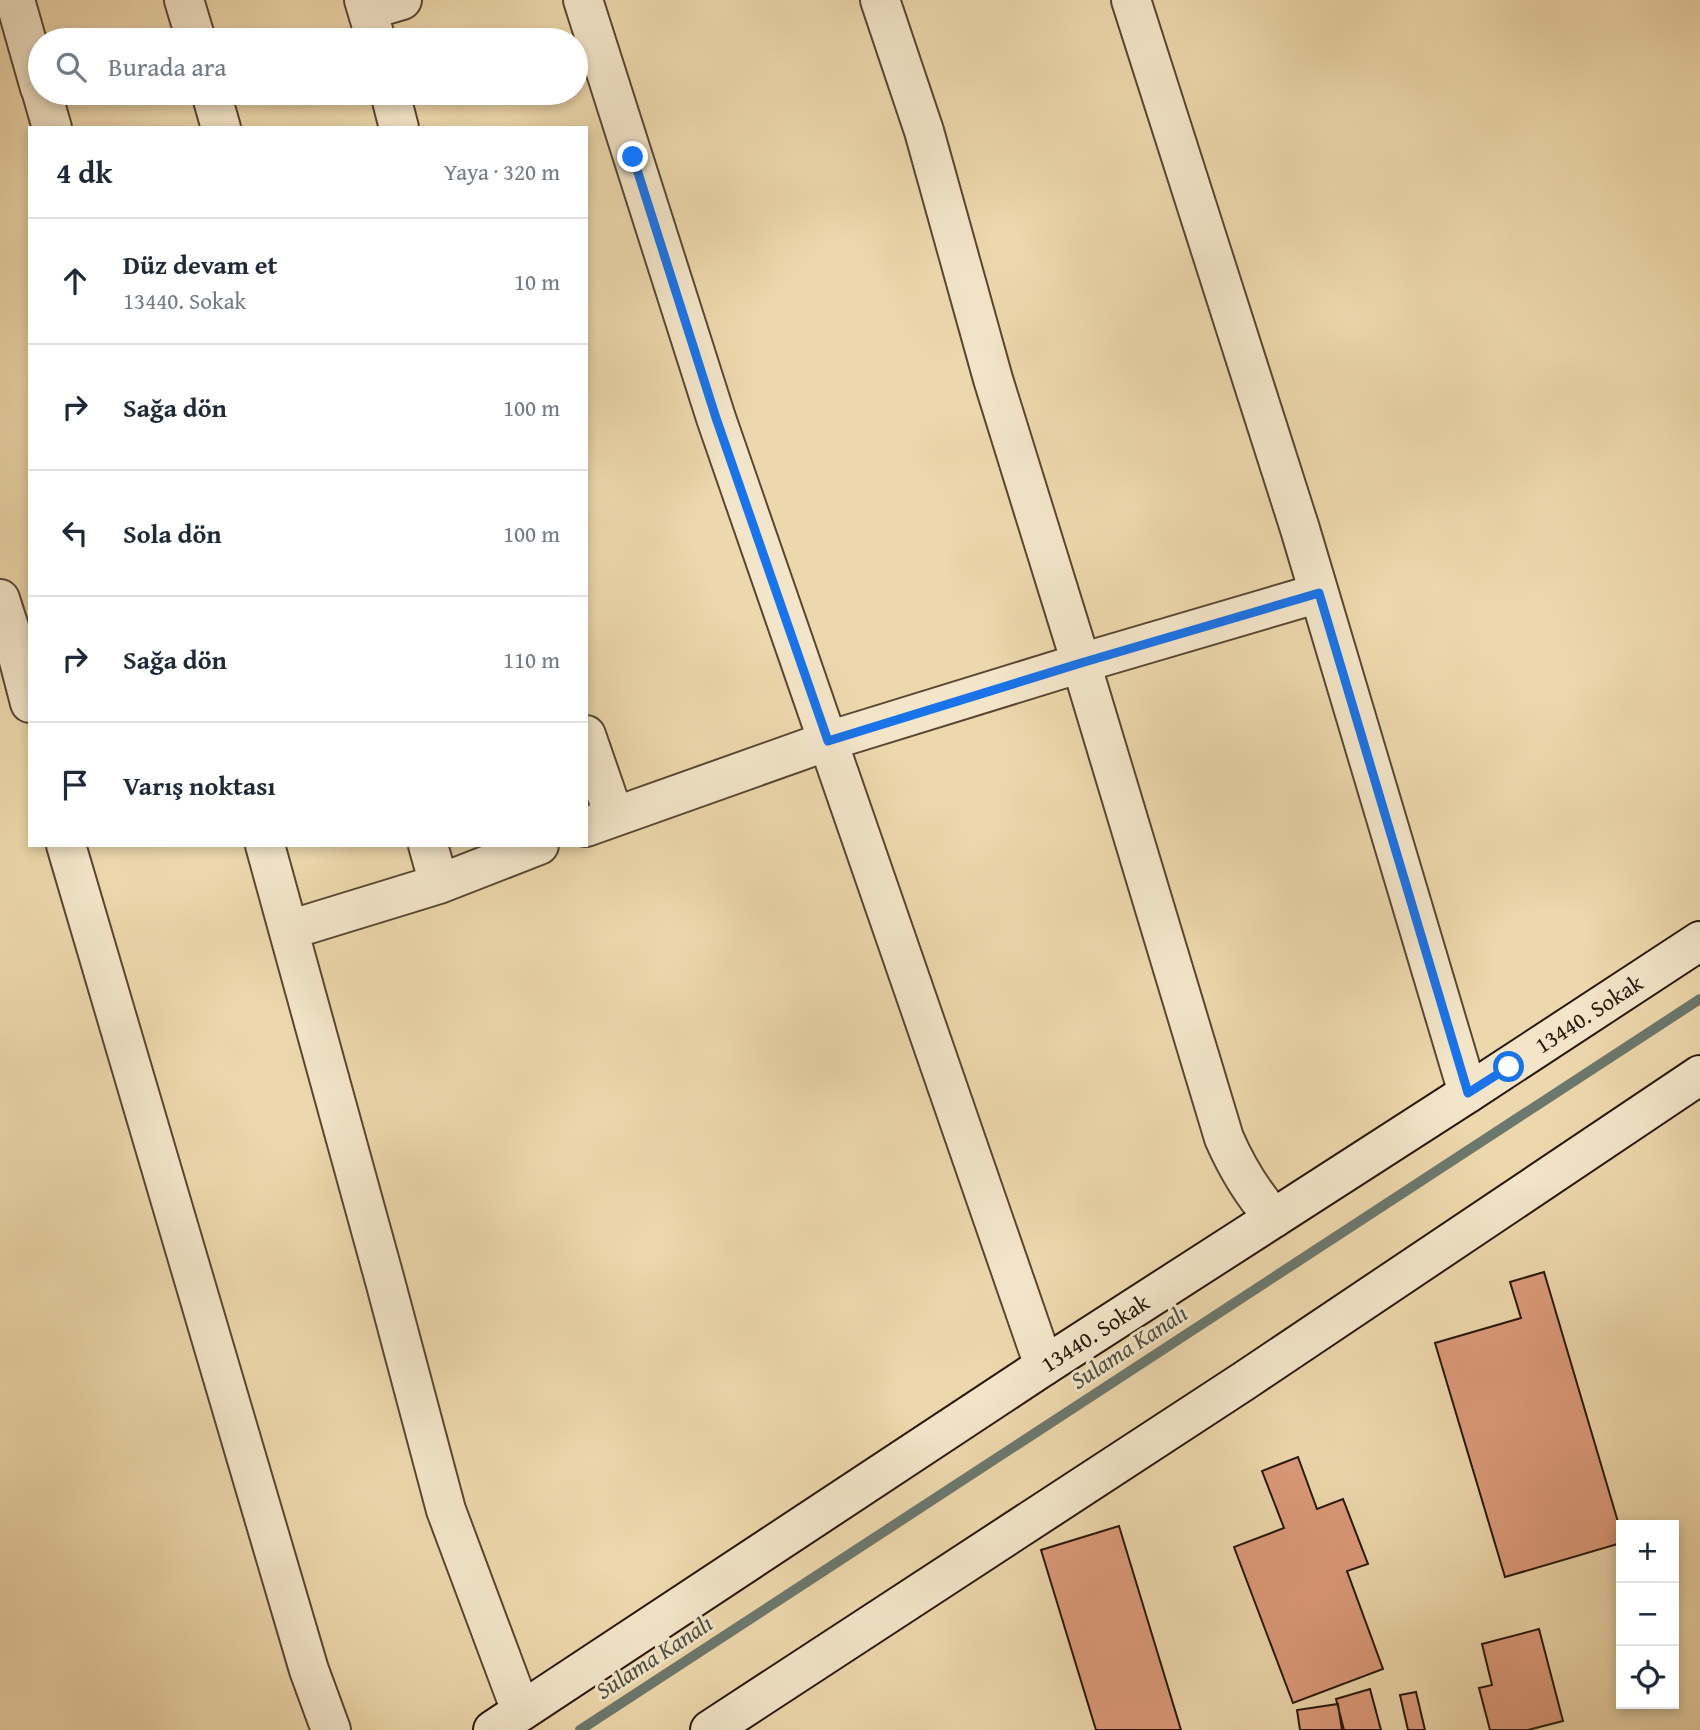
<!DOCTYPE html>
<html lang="tr">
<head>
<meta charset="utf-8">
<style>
	:root { --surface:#fff; --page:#f6f6f7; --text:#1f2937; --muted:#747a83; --line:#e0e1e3 }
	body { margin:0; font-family:"Gentium Book Plus",serif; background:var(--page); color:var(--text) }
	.controls { position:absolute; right:21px; bottom:21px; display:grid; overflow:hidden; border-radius:0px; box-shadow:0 4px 10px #0003 }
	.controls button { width:63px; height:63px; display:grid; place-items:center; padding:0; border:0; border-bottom:2px solid var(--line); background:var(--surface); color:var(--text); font:35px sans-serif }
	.stop { position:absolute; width:21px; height:21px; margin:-16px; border:5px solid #1a73e8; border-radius:50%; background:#fff }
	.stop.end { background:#1a73e8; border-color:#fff; box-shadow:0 2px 7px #0008 }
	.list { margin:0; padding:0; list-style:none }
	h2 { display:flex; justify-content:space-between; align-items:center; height:91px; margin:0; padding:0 28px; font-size:30px }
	h2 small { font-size:23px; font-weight:400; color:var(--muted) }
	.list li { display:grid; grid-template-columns:46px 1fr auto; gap:21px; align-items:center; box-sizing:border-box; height:126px; padding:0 28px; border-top:2px solid var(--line) }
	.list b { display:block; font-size:26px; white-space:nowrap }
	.list p { margin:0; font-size:23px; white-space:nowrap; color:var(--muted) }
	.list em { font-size:23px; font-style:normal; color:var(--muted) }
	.icon { flex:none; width:38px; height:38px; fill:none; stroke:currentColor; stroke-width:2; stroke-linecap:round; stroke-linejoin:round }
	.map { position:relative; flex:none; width:1700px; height:1730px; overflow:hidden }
	.search { position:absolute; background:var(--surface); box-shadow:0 4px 10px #0003; left:28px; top:28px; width:560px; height:77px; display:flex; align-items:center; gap:18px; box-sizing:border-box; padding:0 24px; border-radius:38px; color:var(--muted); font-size:26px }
	.panel { position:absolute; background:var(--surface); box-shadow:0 4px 10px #0003; left:28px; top:126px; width:560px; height:721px; border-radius:0px }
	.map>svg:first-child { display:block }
</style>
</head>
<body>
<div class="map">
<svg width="1700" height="1730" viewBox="0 0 1700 1730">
	<rect width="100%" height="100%" fill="#edd7ac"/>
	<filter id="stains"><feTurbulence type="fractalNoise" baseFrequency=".00286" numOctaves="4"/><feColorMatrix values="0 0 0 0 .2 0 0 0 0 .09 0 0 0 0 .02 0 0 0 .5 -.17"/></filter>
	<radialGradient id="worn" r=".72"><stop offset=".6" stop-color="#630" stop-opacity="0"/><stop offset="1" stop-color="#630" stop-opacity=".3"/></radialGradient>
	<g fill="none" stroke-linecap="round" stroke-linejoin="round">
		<path stroke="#6c786d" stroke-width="10" d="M580,1730l1120,-731"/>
	</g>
	<path fill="#dc9a7a" stroke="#28170b" stroke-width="2" d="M1544,1272l77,260v11l-116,34 -70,-234 86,-25 -11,-36z
		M1298,1457l19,52 26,-10 25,65 -21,7 36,98 -90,34 -59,-156 50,-19 -22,-57z
		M1119,1526l62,204h-85l-55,-180z
		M1539,1629l24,92 -35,9h-38l-11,-42 13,-3 -10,-41z
		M1370,1689l11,41h-37l-8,-31z
		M1416,1692l9,38h-17l-8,-35z
		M1338,1704l4,26h-42l-3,-20z"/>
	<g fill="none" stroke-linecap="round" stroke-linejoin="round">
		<g stroke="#594733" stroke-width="42">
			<path id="minor" d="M15,0l25,88
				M184,0l12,40
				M364,0l12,40
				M583,0l133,418 328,948
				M880,0l44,131 69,248 88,284 143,475c13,30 28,55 50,80
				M1131,0l169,529 168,564
				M368,10l34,-10
				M42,93l10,35
				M211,93l10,35
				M390,93l9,35
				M0,599l16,50 14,54
				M586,735l28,81
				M586,827l242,-86 253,-78 238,-70
				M66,845l243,825 22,60
				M265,845l120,436 61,229 75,201
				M428,845l11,39
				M289,930l150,-46 100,-39"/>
		</g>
		<g stroke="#28170b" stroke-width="42">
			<g id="secondary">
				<path id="s1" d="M493,1730l551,-364 424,-273 232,-152"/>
				<path d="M710,1730l534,-349 456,-306"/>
			</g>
		</g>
		<use href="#minor" stroke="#f3e5c9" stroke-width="38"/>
		<use href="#secondary" stroke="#f3e5c9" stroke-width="38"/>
	</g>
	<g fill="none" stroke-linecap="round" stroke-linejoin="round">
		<path stroke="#1a73e8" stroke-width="9" d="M633,157l83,261 112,323 253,-78 238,-70 149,500 41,-26"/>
	</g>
	<g text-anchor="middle" stroke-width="6" stroke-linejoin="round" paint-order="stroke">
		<g font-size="23" fill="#28170b" stroke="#f3e5c9">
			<text dy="8" stroke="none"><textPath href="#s1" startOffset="1309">13440. Sokak</textPath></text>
			<text dy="8" stroke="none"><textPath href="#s1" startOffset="721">13440. Sokak</textPath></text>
		</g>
		<g font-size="24" font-style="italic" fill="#505044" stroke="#f3e5c9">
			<text transform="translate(1129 1347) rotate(-33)" y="8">Sulama Kanalı</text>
			<text transform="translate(654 1657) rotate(-33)" y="8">Sulama Kanalı</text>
		</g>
	</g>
	<rect width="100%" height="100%" filter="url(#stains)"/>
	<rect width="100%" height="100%" fill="url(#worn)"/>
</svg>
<div class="controls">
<button>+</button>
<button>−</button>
<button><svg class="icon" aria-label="locate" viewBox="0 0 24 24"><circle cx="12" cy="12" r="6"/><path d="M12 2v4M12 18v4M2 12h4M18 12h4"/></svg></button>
</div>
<div class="stop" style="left:1509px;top:1067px"></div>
<div class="stop end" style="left:633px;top:157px"></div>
<div class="search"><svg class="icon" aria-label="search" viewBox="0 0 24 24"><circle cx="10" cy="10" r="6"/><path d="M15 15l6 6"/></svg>Burada ara</div>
<section class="panel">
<h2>4 dk<small>Yaya · 320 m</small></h2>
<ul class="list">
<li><svg class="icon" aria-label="ahead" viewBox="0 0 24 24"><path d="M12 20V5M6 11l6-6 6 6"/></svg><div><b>Düz devam et</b><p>13440. Sokak</p></div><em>10 m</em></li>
<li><svg class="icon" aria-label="right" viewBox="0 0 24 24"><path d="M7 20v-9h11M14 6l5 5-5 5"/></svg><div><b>Sağa dön</b></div><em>100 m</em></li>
<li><svg class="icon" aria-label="left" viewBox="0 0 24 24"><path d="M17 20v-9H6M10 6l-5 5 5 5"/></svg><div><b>Sola dön</b></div><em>100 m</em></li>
<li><svg class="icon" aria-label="right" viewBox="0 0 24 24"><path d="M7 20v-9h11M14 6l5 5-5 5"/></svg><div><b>Sağa dön</b></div><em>110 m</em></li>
<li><svg class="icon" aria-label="arrive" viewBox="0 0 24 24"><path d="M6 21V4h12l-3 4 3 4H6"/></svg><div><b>Varış noktası</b></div></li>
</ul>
</section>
</div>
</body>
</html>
